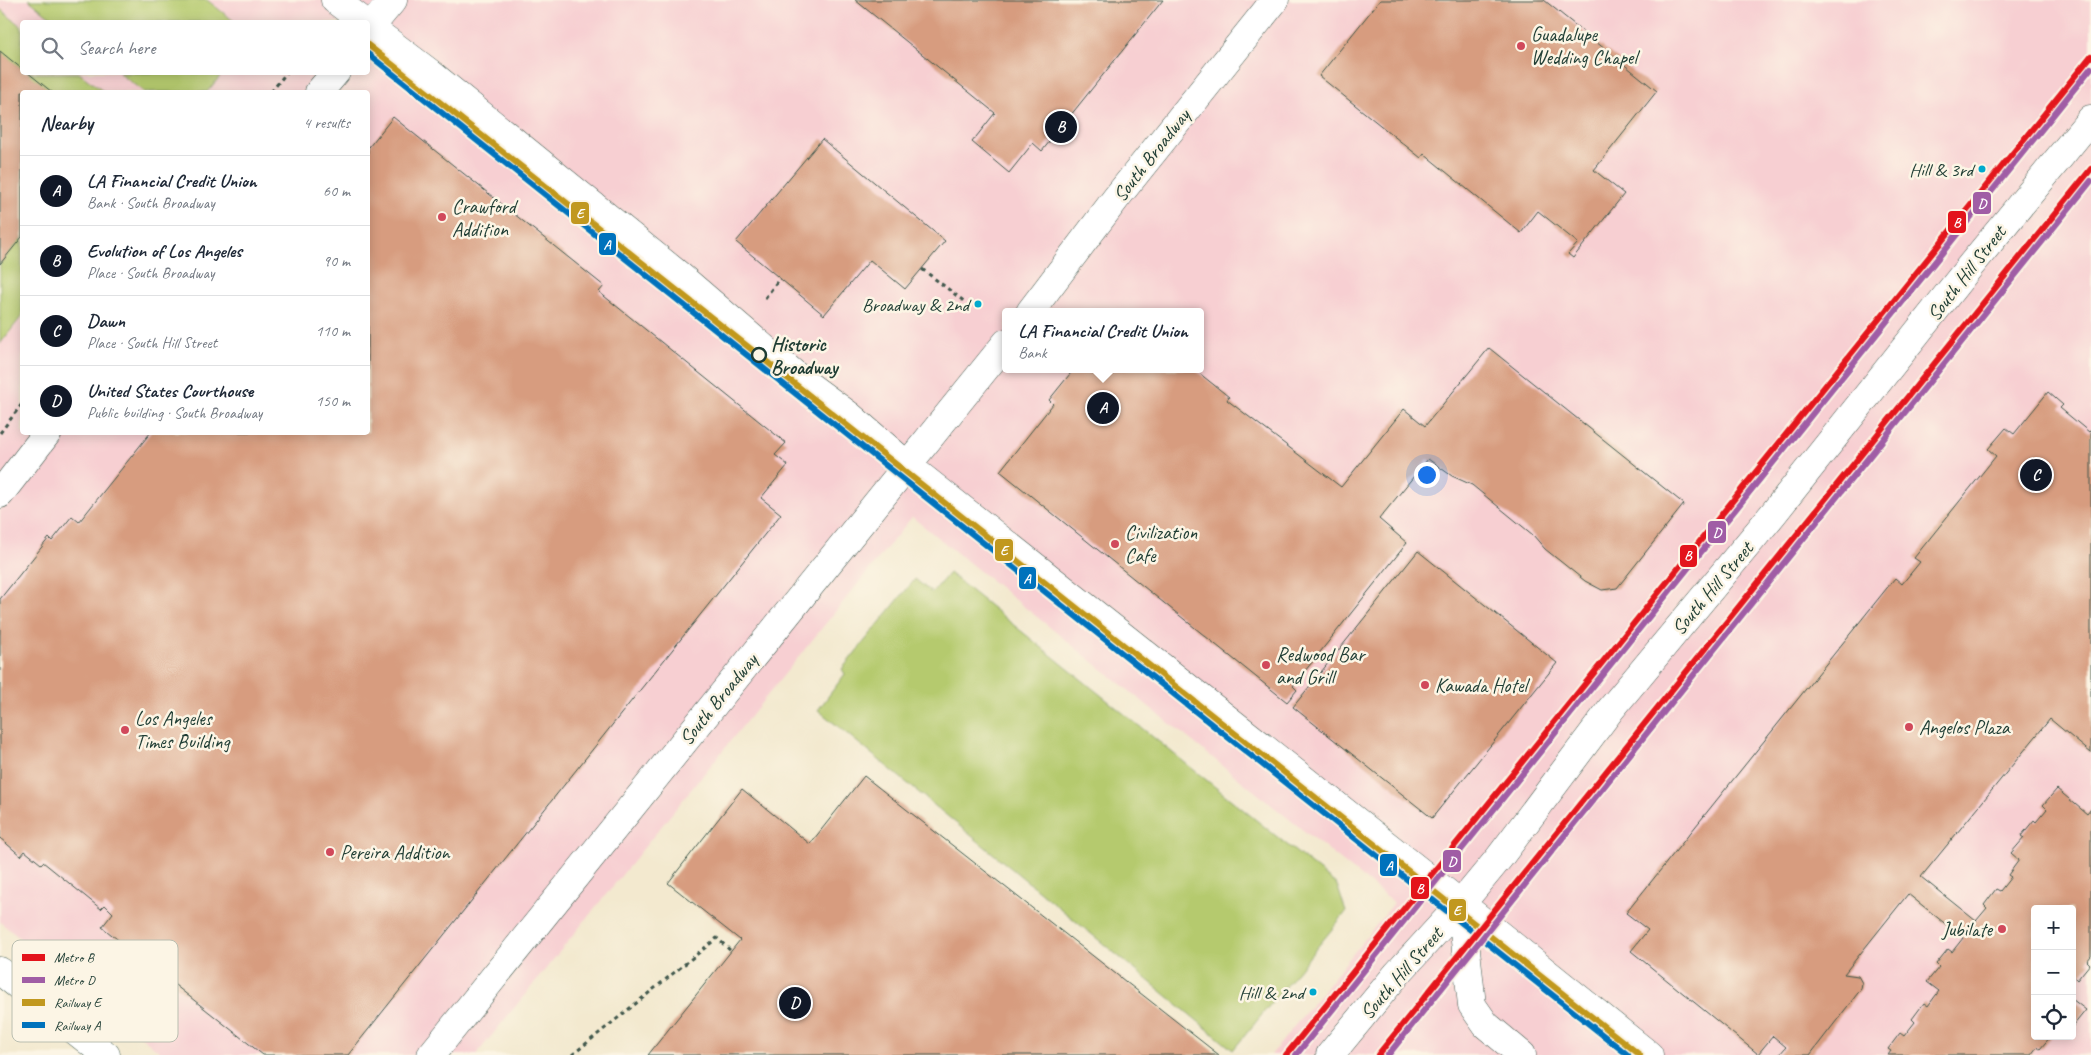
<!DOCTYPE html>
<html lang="en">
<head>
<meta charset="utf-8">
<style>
	:root { --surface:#fff; --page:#f2f2f3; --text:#1f2937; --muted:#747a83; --line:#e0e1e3; --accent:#111827 }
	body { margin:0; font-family:Caveat,sans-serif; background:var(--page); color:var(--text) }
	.controls { position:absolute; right:15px; bottom:15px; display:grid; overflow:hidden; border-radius:5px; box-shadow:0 2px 12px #0003 }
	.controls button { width:45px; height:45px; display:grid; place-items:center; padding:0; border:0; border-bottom:1px solid var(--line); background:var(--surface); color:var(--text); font:25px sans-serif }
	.you { position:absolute; left:1426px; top:474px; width:18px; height:18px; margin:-12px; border:4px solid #fff; border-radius:50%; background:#1a73e8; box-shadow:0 0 0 8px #1a73e833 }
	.badge { display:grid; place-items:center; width:32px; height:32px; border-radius:50%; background:var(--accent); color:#fff; font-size:16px; font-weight:700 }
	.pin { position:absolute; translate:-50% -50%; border:2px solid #fff; box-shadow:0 1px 5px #0006 }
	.popup { position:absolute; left:1002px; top:308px; width:202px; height:65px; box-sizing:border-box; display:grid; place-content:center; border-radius:5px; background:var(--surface); filter:drop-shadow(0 1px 4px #0005); font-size:16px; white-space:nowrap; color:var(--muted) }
	.popup b { font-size:19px; color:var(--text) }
	.popup::after { content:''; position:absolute; left:50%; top:100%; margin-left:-10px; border:10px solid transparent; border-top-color:var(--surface) }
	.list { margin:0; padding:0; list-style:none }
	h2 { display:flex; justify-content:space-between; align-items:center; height:65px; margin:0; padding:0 20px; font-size:21px }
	h2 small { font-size:16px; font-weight:400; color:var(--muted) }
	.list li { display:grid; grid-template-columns:32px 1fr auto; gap:15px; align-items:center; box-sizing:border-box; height:70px; padding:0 20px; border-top:1px solid var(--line) }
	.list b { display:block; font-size:19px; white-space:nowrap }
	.list p { margin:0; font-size:16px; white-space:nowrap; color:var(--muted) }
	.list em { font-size:16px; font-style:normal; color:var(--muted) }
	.icon { flex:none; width:28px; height:28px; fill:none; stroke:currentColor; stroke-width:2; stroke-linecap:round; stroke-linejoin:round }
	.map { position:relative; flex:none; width:2091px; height:1055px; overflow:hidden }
	.search { position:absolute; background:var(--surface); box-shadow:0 2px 12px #0003; left:20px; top:20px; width:350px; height:55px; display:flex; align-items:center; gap:12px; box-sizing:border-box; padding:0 18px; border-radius:5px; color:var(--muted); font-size:19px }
	.panel { position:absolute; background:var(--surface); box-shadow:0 2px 12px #0003; left:20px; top:90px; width:350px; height:345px; border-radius:5px }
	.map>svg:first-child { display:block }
</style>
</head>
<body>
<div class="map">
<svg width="2091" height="1055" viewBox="0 0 2091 1055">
	<rect width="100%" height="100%" fill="#fcf5e5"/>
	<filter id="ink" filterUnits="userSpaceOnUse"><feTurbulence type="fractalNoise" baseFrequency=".02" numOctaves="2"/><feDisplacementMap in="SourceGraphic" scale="10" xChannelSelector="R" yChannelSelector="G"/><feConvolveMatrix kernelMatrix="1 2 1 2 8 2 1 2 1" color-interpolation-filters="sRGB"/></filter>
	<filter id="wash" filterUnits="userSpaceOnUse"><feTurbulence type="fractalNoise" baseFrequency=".0096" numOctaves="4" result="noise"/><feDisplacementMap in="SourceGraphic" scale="20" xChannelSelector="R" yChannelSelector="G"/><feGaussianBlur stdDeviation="1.12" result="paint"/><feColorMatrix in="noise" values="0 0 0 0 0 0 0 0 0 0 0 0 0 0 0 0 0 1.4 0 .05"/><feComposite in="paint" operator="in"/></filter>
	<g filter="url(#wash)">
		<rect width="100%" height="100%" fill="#f3e9cf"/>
		<path fill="#f7cfd2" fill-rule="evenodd" d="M0,0h2091v1055h-820l123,-152 -482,-386 -436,538h-312l-164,-133zM22,22h346v50h-346zM22,92h346v340h-346zM1006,312h194v57h-194zM2035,909h37v127h-37z"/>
		<path fill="#b5ca6e" stroke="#6a8451" d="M29,0h178l28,22h-178z
			M0,9l22,18v42l-22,-18z
			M27,73h52l25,19h-52z
			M119,73h104l-16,19h-63z
			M22,237v79l-22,28v-80z
			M949,573l388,312 9,27 -113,138 -415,-340 27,-36 -3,-5 73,-90 17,14z"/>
		<g id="blocks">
			<path fill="#d79c7f" d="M855,0h308l-121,151 -9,-8 -24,30 -37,-31 23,-29z
				M1380,0h164l113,91 -63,79 30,24 -51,64 -5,-4 10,-11 -40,-32 -17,22 -97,-79 -3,4 -102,-82z
				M0,51l22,18v3h5l25,20h-30v145l-22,27z
				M393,117l211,169 -5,6 187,151 -11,12 13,10 -27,33 20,16 -433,541h-85l-161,-128 11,-14 -8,-8 -4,4 -58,-47 -2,2 -16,-13 -4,5 -21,-18v-239l49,-61 3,3 20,-25 7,6 72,-90h217v-286l1,1z
				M822,139l123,102 -40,48 -35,-29 -46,55 -88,-73z
				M1489,348l195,156 -67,84 -15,2 -17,-9 -40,-32 -12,-14 -61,-50 -20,-9 -24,-17 -49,60 28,24 -114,143 4,4 -10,12 -287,-231 53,-67 -4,-4 25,-31h120l35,28 -2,3 114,87 63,-78 21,17z
				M2048,392l15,13 -3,3 29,24 2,-2v323l-41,-34 -129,158 55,44 11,-13 -3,-3 12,-16 4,2 11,-14 -3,-2 11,-15 -8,-7 13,-15 -3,-2 13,-16 2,2 11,-13 -4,-4 14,-16 30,25 4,-5v147l-4,5 3,3 -13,16 -3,-3 -2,2v-70h-37v127h16l-11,13 -3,-2 -6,8h-143l3,-4 -3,-2 12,-16 4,3 11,-14 -3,-3 12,-16 4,3 11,-15 -12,-9 12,-15 -3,-3 12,-15 4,3 11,-14 -55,-44 -64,80 14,2 4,7 -1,6 -51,66h-31l7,-8 -13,-11 -15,18 -127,-103 17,-21 -22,-17 269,-335 7,6 18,-22 -6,-4 82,-102 -8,-7 18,-21 8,6z
				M1418,551l139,112 -125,155 -139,-111z
				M864,776l355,279h-571l92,-115 -72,-57 74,-94 68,55z
				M2072,999l14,11 -13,16 -1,-1z"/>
		</g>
	</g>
	<g filter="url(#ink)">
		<use href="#blocks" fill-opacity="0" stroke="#3f574b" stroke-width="1"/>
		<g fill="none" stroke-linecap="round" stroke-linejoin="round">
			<g stroke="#3f574b" stroke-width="29">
				<path id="minor" d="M335,0l29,22
					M368,26l62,47 250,203 121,104 49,36 58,50 553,438 11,101 14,20 36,30"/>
			</g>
			<g stroke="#3f574b" stroke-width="29">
				<path id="major" d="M368,30l25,-30
					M319,92l17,-20
					M1030,312l87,-115 158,-197
					M0,494l48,-62
					M1461,904l188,151
					M0,971l106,84
					M431,1055l575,-712
					M1330,1055l67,-81 64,-70 38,-46 112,-149 162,-195 198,-249 120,-146"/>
			</g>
			<path stroke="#3f574b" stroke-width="3" stroke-dasharray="4 4" stroke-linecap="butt" d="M271,92l16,-20
				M922,269l43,33
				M765,298l15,-20
				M0,433l22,-29
				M572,1055l145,-117 14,13"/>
			<use href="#minor" stroke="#fff" stroke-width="28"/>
			<use href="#major" stroke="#fff" stroke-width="28"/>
			<g stroke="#fcf5e5" stroke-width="10">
				<path id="rail-1" d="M368,45l1272,1010"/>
			</g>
			<g stroke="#fcf5e5" stroke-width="10">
				<path id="rail-2" d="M368,54l1260,1001"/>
			</g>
			<use href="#rail-1" stroke="#c1981f" stroke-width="6"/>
			<use href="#rail-2" stroke="#0072bc" stroke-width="6"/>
			<g stroke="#fcf5e5" stroke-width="10">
				<path id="metro-1" d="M1286,1055l805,-999
					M1378,1055l713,-886"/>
			</g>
			<g stroke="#fcf5e5" stroke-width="10">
				<path id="metro-2" d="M1296,1055l795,-987
					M1388,1055l703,-874"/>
			</g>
			<use href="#metro-1" stroke="#e3131b" stroke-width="6"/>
			<use href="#metro-2" stroke="#a05da5" stroke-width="6"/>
		</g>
	</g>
	<g fill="#d1495b" stroke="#fcf5e5" stroke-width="2">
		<circle cx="1521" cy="46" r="5"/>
		<circle cx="442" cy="217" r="5"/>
		<circle cx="1115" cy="544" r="5"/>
		<circle cx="1266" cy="665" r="5"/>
		<circle cx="1425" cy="685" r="5"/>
		<circle cx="1909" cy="727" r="5"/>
		<circle cx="125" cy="730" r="5"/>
		<circle cx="330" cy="852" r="5"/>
		<circle cx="2002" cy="929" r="5"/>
	</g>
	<g fill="#00a9ce" stroke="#fcf5e5" stroke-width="2">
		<circle cx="1982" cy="169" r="4.5"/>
		<circle cx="978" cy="304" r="4.5"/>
		<circle cx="1313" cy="992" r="4.5"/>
	</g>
	<circle fill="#fcf5e5" stroke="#1f3d34" stroke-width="2.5" cx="759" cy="355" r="7"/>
	<g text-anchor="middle" stroke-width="5" stroke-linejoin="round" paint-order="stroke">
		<g font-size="19" fill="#1f3d34" stroke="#fcf5e5" text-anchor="end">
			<text x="1973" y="176">Hill &amp; 3rd</text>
			<text x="969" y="311">Broadway &amp; 2nd</text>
			<text x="1304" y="999">Hill &amp; 2nd</text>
		</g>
		<g font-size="20" fill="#1f3d34" stroke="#fcf5e5" text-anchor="start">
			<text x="1531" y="41">Guadalupe<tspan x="1531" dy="23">Wedding Chapel</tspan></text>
			<text x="452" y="213">Crawford<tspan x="452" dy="23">Addition</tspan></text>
			<text x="1125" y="539">Civilization<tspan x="1125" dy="23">Cafe</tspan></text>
			<text x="1276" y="661">Redwood Bar<tspan x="1276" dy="23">and Grill</tspan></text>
			<text x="1435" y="692">Kawada Hotel</text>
			<text x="135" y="725">Los Angeles<tspan x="135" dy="23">Times Building</tspan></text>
			<text x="1919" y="734">Angelos Plaza</text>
			<text x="340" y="859">Pereira Addition</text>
			<text x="1992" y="936" text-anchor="end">Jubilate</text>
		</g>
		<g font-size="20" fill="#1f3d34" stroke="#fcf5e5">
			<text transform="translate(1151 155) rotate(-52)" y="7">South Broadway</text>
			<text transform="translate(1966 273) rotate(-52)" y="7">South Hill Street</text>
			<text transform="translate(1712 588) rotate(-50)" y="7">South Hill Street</text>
			<text transform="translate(718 699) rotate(-51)" y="7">South Broadway</text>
			<text transform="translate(1401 973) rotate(-49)" y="7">South Hill Street</text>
		</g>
		<g font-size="20" font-weight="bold" fill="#1f3d34" stroke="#fcf5e5" text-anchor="start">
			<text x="771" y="351">Historic<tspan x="771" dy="23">Broadway</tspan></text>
		</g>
	</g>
	<rect x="12" y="940" width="166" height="102" rx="8" fill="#fcf5e5" stroke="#babeb0" stroke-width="1"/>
	<rect x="22" y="954" width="23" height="7" fill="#e3131b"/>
	<rect x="22" y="977" width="23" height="6" fill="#a05da5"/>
	<rect x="22" y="999" width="23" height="7" fill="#c1981f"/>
	<rect x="22" y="1022" width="23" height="6" fill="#0072bc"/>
	<g font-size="14" fill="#1f3d34">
		<text x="54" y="962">Metro B</text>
		<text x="54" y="985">Metro D</text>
		<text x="54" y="1007">Railway E</text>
		<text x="54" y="1030">Railway A</text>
	</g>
	<g stroke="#fcf5e5" stroke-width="2">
		<rect x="1972" y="191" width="20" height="24" rx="5" fill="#a05da5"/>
		<rect x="570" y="201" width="20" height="24" rx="5" fill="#c1981f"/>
		<rect x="1947" y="210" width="20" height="24" rx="5" fill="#e3131b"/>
		<rect x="598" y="232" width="19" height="24" rx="5" fill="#0072bc"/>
		<rect x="1707" y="520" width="20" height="24" rx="5" fill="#a05da5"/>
		<rect x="994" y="538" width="20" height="24" rx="5" fill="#c1981f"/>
		<rect x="1679" y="544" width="19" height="24" rx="5" fill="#e3131b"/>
		<rect x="1018" y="566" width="19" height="24" rx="5" fill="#0072bc"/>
		<rect x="1442" y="849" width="20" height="24" rx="5" fill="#a05da5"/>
		<rect x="1379" y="853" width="19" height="24" rx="5" fill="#0072bc"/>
		<rect x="1410" y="876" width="20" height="24" rx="5" fill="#e3131b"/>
		<rect x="1448" y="898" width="19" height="24" rx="5" fill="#c1981f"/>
	</g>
	<g font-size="14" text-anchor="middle" font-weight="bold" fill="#fff">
		<text x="1982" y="208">D</text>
		<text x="580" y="218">E</text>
		<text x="1957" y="227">B</text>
		<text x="607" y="249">A</text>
		<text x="1717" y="537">D</text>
		<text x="1004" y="555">E</text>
		<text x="1688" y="560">B</text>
		<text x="1027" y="583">A</text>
		<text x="1452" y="866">D</text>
		<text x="1389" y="870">A</text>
		<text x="1420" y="893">B</text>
		<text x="1457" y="915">E</text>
	</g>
</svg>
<div class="controls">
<button>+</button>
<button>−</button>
<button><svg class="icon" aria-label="locate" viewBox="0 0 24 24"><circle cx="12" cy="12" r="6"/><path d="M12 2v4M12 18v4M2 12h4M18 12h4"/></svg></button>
</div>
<div class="you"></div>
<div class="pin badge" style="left:1103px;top:408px">A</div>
<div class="popup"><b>LA Financial Credit Union</b>Bank</div>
<div class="pin badge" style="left:1061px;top:127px">B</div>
<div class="pin badge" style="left:2036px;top:475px">C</div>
<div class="pin badge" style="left:795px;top:1003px">D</div>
<div class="search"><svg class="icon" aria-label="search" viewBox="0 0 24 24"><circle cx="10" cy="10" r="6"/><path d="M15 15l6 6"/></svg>Search here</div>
<section class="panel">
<h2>Nearby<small>4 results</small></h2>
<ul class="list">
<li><span class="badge">A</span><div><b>LA Financial Credit Union</b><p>Bank · South Broadway</p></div><em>60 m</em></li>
<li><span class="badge">B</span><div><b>Evolution of Los Angeles</b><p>Place · South Broadway</p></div><em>90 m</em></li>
<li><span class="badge">C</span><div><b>Dawn</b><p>Place · South Hill Street</p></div><em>110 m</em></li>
<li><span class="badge">D</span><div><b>United States Courthouse</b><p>Public building · South Broadway</p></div><em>150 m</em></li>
</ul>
</section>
</div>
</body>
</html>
